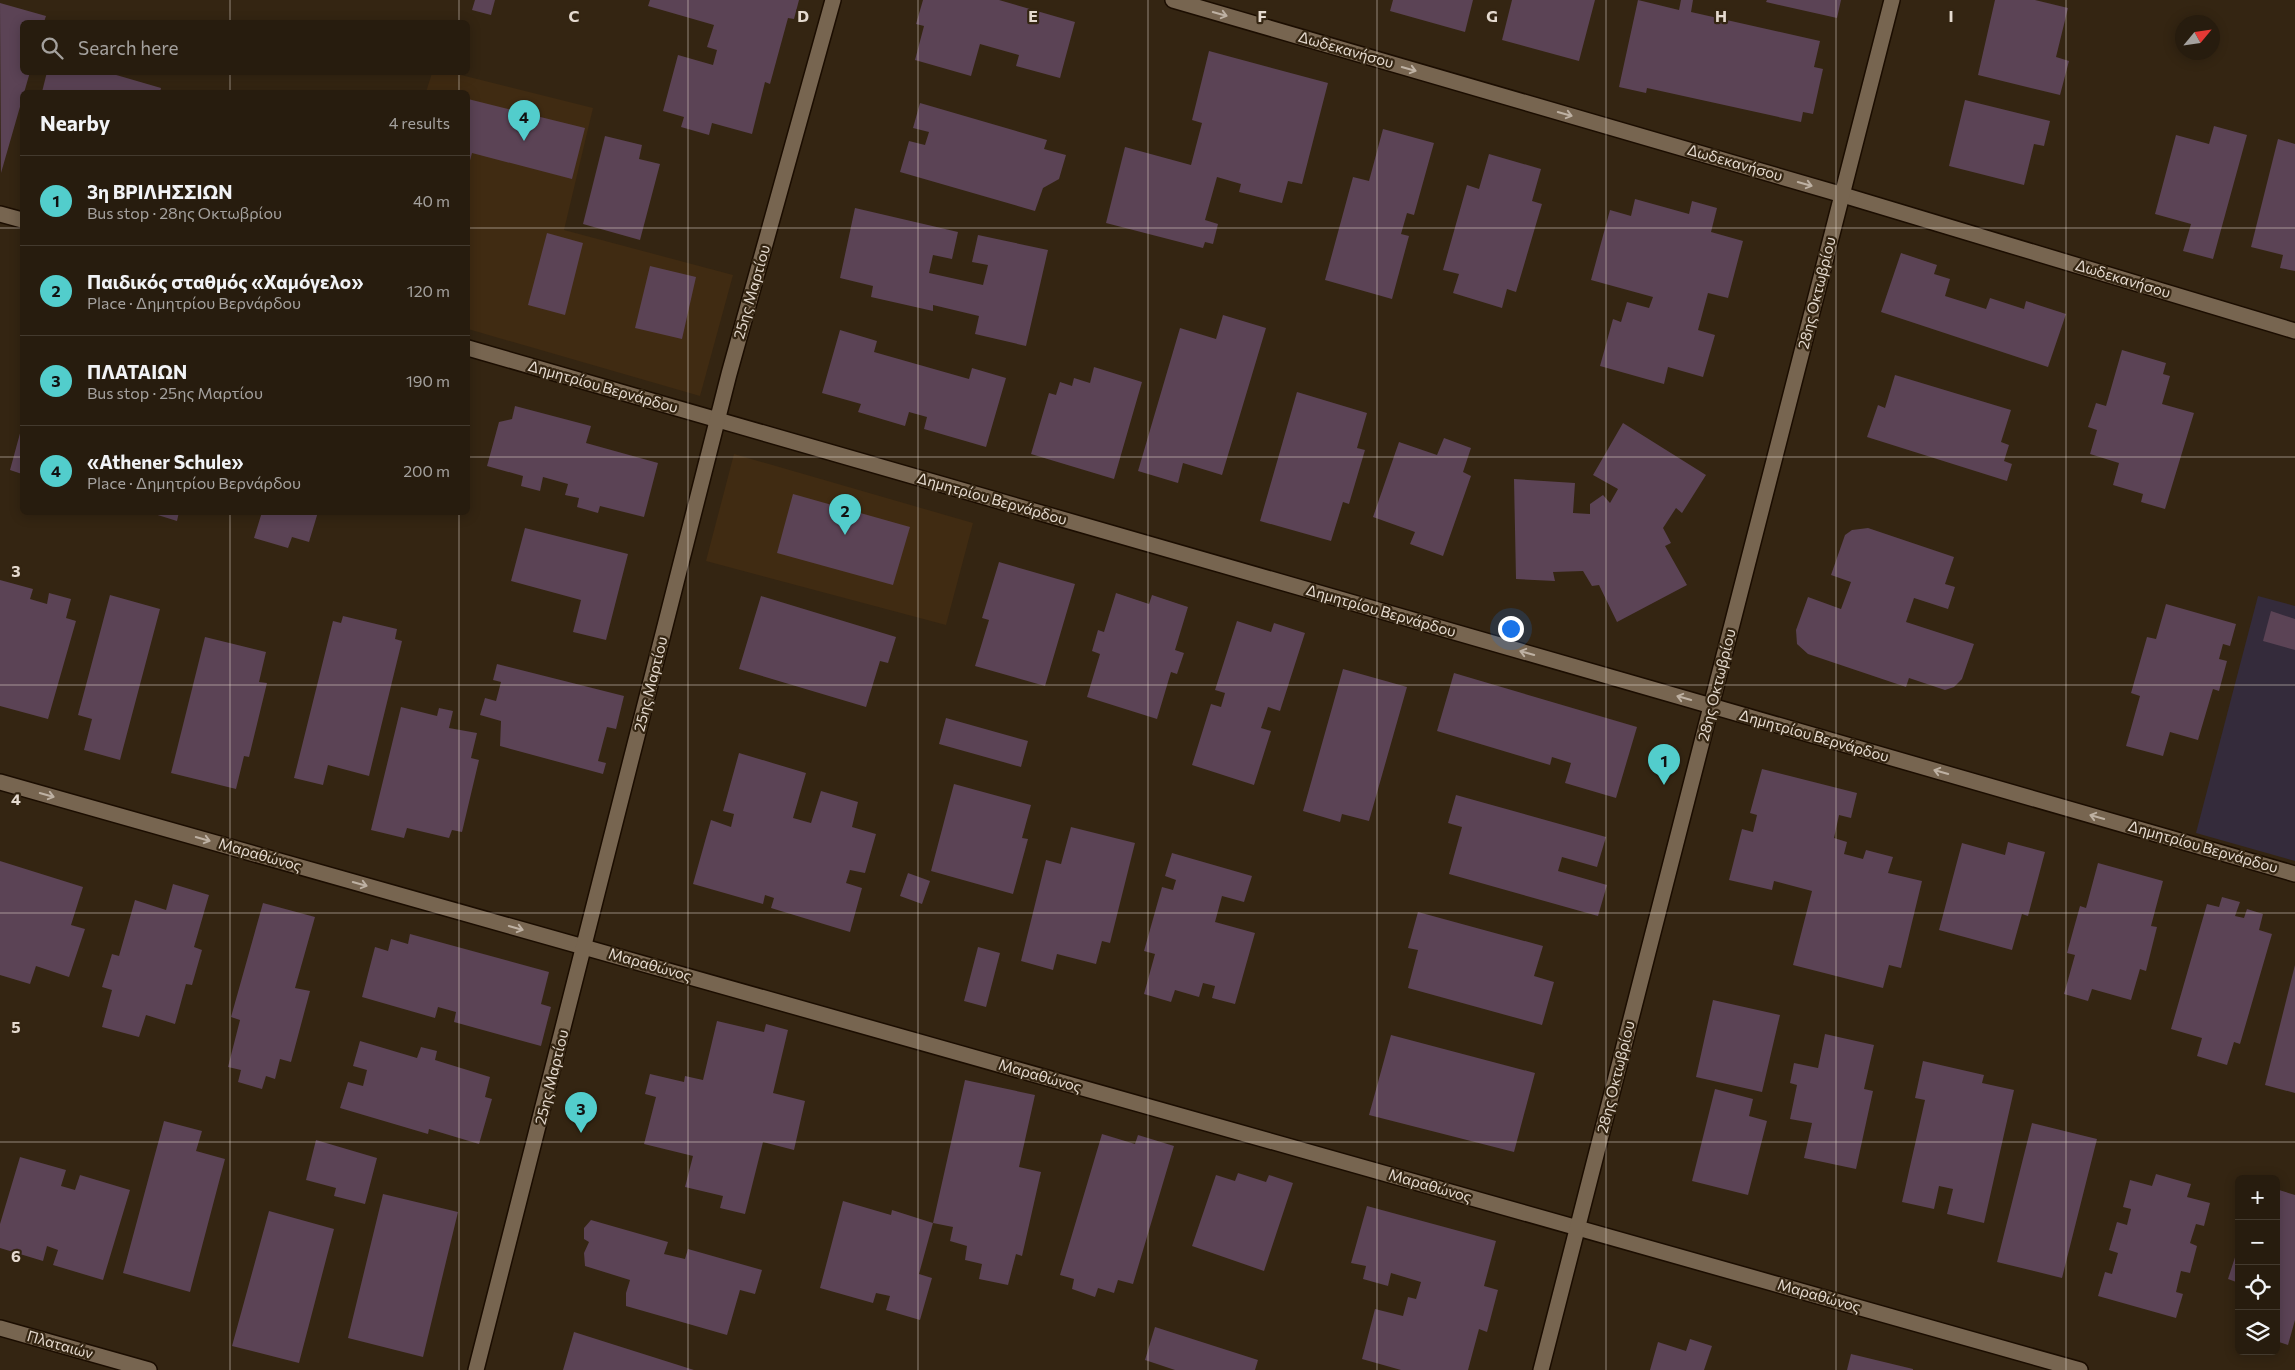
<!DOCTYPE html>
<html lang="en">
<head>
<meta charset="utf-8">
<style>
	:root { --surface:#271c0e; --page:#2f2517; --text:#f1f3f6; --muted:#a4a19e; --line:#433a2e; --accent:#52cdcc }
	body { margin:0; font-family:Commissioner,sans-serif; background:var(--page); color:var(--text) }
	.controls { position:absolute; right:15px; bottom:15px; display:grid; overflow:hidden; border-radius:8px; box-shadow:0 2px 12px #0003 }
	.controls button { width:45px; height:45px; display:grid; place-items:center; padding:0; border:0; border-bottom:1px solid var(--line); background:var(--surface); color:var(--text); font:25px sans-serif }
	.compass { position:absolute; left:2175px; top:15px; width:45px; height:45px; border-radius:50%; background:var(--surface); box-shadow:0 2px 12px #0003; rotate:61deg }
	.you { position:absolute; left:1510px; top:628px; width:18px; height:18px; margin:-12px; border:4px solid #fff; border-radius:50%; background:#1a73e8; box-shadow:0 0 0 8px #1a73e833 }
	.badge { display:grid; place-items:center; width:32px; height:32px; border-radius:50%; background:var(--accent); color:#111; font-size:16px; font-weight:700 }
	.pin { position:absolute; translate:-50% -41px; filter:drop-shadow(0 1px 2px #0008) }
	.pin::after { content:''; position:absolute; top:26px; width:18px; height:15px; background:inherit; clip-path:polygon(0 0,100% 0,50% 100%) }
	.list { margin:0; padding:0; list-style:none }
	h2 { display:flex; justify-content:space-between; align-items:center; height:65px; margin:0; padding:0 20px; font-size:21px }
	h2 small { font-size:16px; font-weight:400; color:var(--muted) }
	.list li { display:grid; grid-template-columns:32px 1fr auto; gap:15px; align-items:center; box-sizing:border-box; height:90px; padding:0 20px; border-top:1px solid var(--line) }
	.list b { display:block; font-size:19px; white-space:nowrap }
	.list p { margin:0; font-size:16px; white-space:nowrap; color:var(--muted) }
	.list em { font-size:16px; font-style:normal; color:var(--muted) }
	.icon { flex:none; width:28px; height:28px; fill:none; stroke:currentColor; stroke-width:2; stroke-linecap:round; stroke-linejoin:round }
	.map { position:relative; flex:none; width:2295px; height:1370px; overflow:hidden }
	.search { position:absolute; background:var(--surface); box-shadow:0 2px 12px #0003; left:20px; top:20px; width:450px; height:55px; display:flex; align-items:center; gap:12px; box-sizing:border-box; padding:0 18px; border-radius:8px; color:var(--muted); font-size:19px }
	.panel { position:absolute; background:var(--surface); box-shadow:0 2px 12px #0003; left:20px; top:90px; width:450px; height:425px; border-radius:8px }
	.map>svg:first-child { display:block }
</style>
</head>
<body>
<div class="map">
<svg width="2295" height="1370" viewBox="0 0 2295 1370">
	<rect width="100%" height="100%" fill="#342512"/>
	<path fill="#342b3b" d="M2258,596l37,10v255l-99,-28z"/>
	<path fill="#402b12" d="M432,73h21l140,35 -29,122 169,45 -33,121 -232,-67v-237h-42z
		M734,454l239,69 -27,102 -240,-64z"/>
	<path fill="#5b4355" d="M475,0h20l-4,15 -19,-5z
		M650,0h149l-5,19 -6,-1 -18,66 -5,-2 -13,52 -40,-11 -3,12 -28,-8 3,-10 -21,-6 15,-56 35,10 4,-15 -10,-3 7,-22 -66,-19z
		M923,0h76l76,22 -15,56 -44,-12 3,-11 -39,-11 -9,32 -56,-16 9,-34 -8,-2z
		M1393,0h80l-8,32 -75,-21z
		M1512,0h83l-16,61 -77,-21z
		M1638,0l41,10 2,-10h12l-2,12 129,29 -6,26 9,2 -10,45 -10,-2 -2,10 -154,-34 -1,5 -27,-6z
		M1767,0h74l-4,18 -71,-16z
		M1995,0h40l33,8 -12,49 13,4 -9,34 -82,-20z
		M0,3l46,13 -2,6h-22v50h8l-29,101z
		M1209,51l119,32 -26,101 -14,-3 -6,22 -43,-11 2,-8 -24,-7 -12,43 13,4 -5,20 -8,-2 -2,6 -97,-25 19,-76 66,18 11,-42 -10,-3z
		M47,72h59l55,16 -1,4h-118z
		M468,99l117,29 -13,51 -100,-26 -4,15z
		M1965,100l85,21 -6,25 -10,-2 -10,41 -75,-19z
		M920,103l127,37 -3,9 22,6 -7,24 -16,9 -8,23 -135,-39 9,-31 16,4 4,-13 -16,-4z
		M2214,126l33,9 -34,124 -30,-8 8,-27 -36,-10 21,-79 33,9z
		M1383,129l51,14 -20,72 -7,-2 -6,21 8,2 -17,63 -67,-19 28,-103 16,4z
		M605,136l37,9 -3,14 21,5 -20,76 -57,-16z
		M2278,139l17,5v127l-15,-3 3,-13 -32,-8z
		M1489,154l52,15 -9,32 10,3 -26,88 -9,-3 -5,19 -49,-15 6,-19 -16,-4 24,-85 12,4z
		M1635,199l54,15 3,-13 25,7 -6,24 32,9 -15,57 -20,-5 -10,37 17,5 -12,42 -35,-10 -4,17 -64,-18 13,-47 8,3 6,-20 22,6 4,-11 -62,-17 19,-70 21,6z
		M855,208l103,24 -6,27 -19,-4 -4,18 54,12 5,-20 -16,-3 6,-27 70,15 -22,96 -51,-12 4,-18 -46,-11v6l-62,-14 2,-11 -33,-8z
		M547,233l36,10 -18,72 -37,-10z
		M1901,253l36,12 -3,9 16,5 -5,17 41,13 4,-11 34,11 2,-8 40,13 -18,53 -167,-55z
		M650,266l46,11 -14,62 -47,-11z
		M1223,315l43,13 -44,147 -39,-12 -5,20 -40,-12 42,-143 36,11z
		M840,330l37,11 -3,11 95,27 3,-11 34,10 -20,69 -62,-18 3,-12 -18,-5 -4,14 -47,-14 3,-8 -39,-11z
		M2122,350l44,13 -3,11 7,2 -8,28 32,9 -29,96 -24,-7 2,-8 -30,-9 6,-22 -29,-9 7,-24 -9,-3 8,-24 10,3z
		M1094,367l48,15 -28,97 -83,-25 18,-61 7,2 4,-13 12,4 2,-8 16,5z
		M1895,375l116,35 -10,32 8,3 -5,16 8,3 -5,17 -140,-44 11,-32 7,3z
		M1297,392l70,21 -10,35 8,2 -16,54 -6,-2 -12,39 -71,-20z
		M515,406l76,20 -5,17 72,20 -14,54 -44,-11 -2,7 -21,-6 2,-9 -14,-3 3,-11 -25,-7 -3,14 -19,-5 2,-10 -36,-10 12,-44 13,-3z
		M1623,423l83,52 -24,38 -6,-5 -13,20 8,15 -6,3 22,39 -70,37 -18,-37 -7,1 -9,-15 -30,1 2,9 -39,-2 -2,-100 61,4 -2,30 17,1v-10l13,-9 7,8 8,-14 -25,-14z
		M22,426v48l-12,-4z
		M1444,438l27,10 -8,24 8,4 -28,80 -33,-12 5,-12 -42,-15 26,-75 38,13z
		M793,494l117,33 -17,58 -116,-32z
		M148,512h31l-2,9z
		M262,512h56l-9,30 -17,-5 -4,11 -34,-10z
		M525,528l103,26 -22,86 -33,-8 8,-32 -70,-19z
		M1868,528l86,29 -9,27 10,3 -7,22 -34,-11 -8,24 68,22 -12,35 -8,8 -9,3 -36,-12 -3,9 -98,-33 -11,-10 -1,-14 12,-33 33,12 10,-27 -20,-7 14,-40 7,-5z
		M999,562l76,22 -30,102 -70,-20 14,-46 -7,-2z
		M0,580l33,9 -3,10 17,5 2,-11 22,6 -5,19 10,3 -28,98 -48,-13z
		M1116,593l33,11 3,-9 36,12 -13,43 9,3 -7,21 -6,-2 -14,47 -70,-22 13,-43 -8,-3 6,-21 6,2z
		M110,595l50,14 -40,151 -36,-10 8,-31 -14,-4z
		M761,596l135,41 -8,26 -8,-2 -14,46 -127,-38z
		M2166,604l70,20 -6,22 -7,-2 -4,15 8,2 -8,30 -6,-2 -15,51 -28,-8 -7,24 -37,-10 14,-50 -9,-3 16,-56 9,2z
		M2271,611l24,8v31l-32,-9z
		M343,616l54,13 -2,10 7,2 -33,135 -41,-11 -5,20 -29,-7 39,-157 8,2z
		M1237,621l34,11 3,-9 31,10 -25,78 -12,-4 -7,21 10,3 -17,54 -62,-20 19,-61 10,3 4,-14 -10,-3z
		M205,637l61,15 -7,30 8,1 -18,74 -5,-1 -8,33 -65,-16z
		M497,664l127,32 -8,33 -9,-2 -9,34 8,2 -3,11 -103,-28 1,-25 -21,-6 5,-17 11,3 5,-19 -8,-2z
		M1343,669l64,18 -38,134 -27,-7 -2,8 -37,-11z
		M1454,673l183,54 -21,71 -51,-15 6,-20 -19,-6 -2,8 -113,-34z
		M401,707l36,9 2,-8 14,3 -4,17 28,5 -6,25 8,2 -17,72 -10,-2 -3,8 -42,-10 -3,10 -33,-8z
		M946,718l82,23 -7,26 -82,-23z
		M739,753l67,20 -13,45 18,5 10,-32 37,11 -6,25 24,7 -11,39 -15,-3 -4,13 16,5 -12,44 -79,-24 3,-10 -9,-3 -2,9 -70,-20 18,-64 20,7 3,-13 -11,-3z
		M1762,769l95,24 -6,25 -12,-3 -5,23 13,4 -3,12 19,5 3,-9 27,7 -5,16 34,8 -21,87 -12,-3 -6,23 -90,-23 19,-74 -38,-10 -2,9 -43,-10 13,-51 11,3 4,-17 -7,-2z
		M954,784l77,21 -9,33 6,1 -15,55 -82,-23z
		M1456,795l150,42 -9,30 -35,-10 -4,14 49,14 -9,31 -149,-42 13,-47 -14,-4z
		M1071,827l64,16 -25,100 -8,-2 -6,23 -39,-10 -4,16 -32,-9 25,-101 15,4z
		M2008,842l37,10 -17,64 -6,-2 -10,36 -73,-20 23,-87 43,12z
		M1172,853l80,23 -8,26 -22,-6 -7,26 40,11 -20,71 -23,-6 3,-12 -12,-3 -4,14 -24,-7 -4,12 -27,-8 11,-40 -11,-3 18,-64 11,3 3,-10 -11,-4z
		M0,861l83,26 -12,38 14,4 -16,48 -33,-11 -6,18 -30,-9z
		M2098,863l65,18 -12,45 6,1 -11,44 -6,-2 -9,31 -39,-11 -4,12 -24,-7 11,-39 -8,-2 13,-47 6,2z
		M908,873l22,8 -8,23 -22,-8z
		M173,884l36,11 -15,52 8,3 -10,35 -6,-1 -11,40 -29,-9 -7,22 -37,-10 10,-37 -10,-3 10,-33 7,2 16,-56 31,10z
		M2222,897l18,5 -5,14 9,2 3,-9 16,5 -4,16 13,4 -32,110 -6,-2 -7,23 -30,-9 5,-18 -31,-9 36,-125 12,3z
		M263,903l52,14 -20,71 15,3 -19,71 -11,-3 -5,20 -9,-3 -4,13 -24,-7 3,-12 -13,-3 12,-47 -9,-3z
		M1418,912l125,34 -9,30 20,6 -12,43 -134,-37 10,-38 -10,-2z
		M410,934l139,38 -8,32 10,3 -10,39 -87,-24 2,-10 -18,-5 -3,11 -73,-21 13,-50 13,4 3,-12 17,5z
		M978,947l22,6 -14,54 -22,-6z
		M2295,965v128l-30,-8z
		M1713,1000l67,15 -18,77 -66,-15z
		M717,1021l47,11 2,-8 22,6 -15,63 32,8 -11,49 -31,-8 -18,72 -25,-6 3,-12 -38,-9 8,-31 -49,-12 12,-47 -11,-3 5,-20 34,8 1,-6 18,4z
		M1825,1034l49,11 -10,44 9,2 -17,78 -52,-11 8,-35 -22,-4 7,-34 -7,-2 4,-20 24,5z
		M1391,1035l144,38 -21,79 -145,-37z
		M360,1041l57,17 4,-11 16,4 -2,9 55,17 -5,20 7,2 -13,45 -50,-15 -1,5 -88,-26 8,-26 15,4 4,-16 -14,-4z
		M1923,1061l61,14 -2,8 32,7 -30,133 -37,-9 6,-25 -14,-3 -5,23 -32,-7 23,-102 -10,-2z
		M965,1080l70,15 -16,72 22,5 -19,84 -6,-2 -8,31 -29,-6 3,-15 -17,-4 2,-14 -17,-5 3,-14 -20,-4z
		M1715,1089l38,10 -4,17 18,5 -19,74 -56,-14z
		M164,1121l38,10 -6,20 29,8 -35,133 -67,-19z
		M2032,1123l65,16 -35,139 -65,-16z
		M1102,1134l33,10 3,-9 36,11 -41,138 -15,-4 -4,13 -16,-5 -3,9 -23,-8 2,-10 -14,-4z
		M316,1140l61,18 -12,46 -31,-8 2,-8 -30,-8z
		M20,1157l46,13 -5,16 14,4 5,-15 50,15 -27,90 -50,-15 5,-15 -11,-4 -4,15 -43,-13v-24z
		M1238,1173l28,9 3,-7 24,8 -29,88 -72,-25 24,-71 19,6z
		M2156,1174l35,10 -4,13 23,6 -6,23 -8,-2 -6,19 7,3 -7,27 -9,-2 -5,21 7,2 -7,24 -78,-22 7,-24 7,2 6,-21 -9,-3 8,-28 10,3 4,-16 -8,-2 7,-27 22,6z
		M2279,1190l16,5v125l-7,25 -12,-4v-144z
		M383,1194l75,18 -35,145 -75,-19z
		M843,1201l48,14 1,-5 41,13 -14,51 13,4 -12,42 -34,-10 4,-14 -14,-3 -3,10 -53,-15z
		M1367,1206l129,35 -12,45 14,4 -11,42 -8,-3 -11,41h-67l-39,-11 13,-50 28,7 5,-19 8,2 5,-17 -30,-9 -3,13 -25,-7 3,-13 -15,-3z
		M269,1211l65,18 -35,134 -67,-17z
		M591,1220l77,22 -4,12 21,5 3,-10 74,21 -7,24 -15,-4 -13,45 -101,-29v-13l4,-13 -45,-14 -1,-13 5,-11 -5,-3v-11z
		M2239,1245v38l-11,-4z
		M1155,1327l103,33 -3,10h-80l-30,-10z
		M574,1332l120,38h-131z
		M1690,1339l22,7 -8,24h-54l8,-28 28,9z
		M1851,1354l62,15v1h-66z"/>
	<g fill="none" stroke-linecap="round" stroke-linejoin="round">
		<g stroke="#1b0d00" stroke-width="18">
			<path id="minor" d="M1173,0l670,195 452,136
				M0,214l22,6
				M468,348l1827,526
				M0,782l2080,588
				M0,1328l149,42"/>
		</g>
		<g stroke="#1b0d00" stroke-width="18">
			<path id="tertiary" d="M476,1370l253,-996 104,-374
				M1541,1370l351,-1370"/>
		</g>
		<use href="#minor" stroke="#776550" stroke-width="15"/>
		<use href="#tertiary" stroke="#776550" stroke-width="15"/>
	</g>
	<defs><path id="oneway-shaft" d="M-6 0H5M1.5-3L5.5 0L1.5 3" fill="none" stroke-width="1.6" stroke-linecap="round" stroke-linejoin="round" transform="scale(1.25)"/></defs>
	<g stroke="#beb1a3">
		<use href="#oneway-shaft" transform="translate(1220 14) rotate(16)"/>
		<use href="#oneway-shaft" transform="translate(1409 69) rotate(16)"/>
		<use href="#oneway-shaft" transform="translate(1565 114) rotate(16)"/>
		<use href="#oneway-shaft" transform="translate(1805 184) rotate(16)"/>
		<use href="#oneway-shaft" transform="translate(1527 653) rotate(-164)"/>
		<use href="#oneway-shaft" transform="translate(1684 698) rotate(-164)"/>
		<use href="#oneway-shaft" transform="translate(1941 772) rotate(-164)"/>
		<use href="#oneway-shaft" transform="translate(47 795) rotate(16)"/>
		<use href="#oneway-shaft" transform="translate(2097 817) rotate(-164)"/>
		<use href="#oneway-shaft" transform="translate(203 839) rotate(16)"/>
		<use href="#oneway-shaft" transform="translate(360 884) rotate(16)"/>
		<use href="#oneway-shaft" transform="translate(516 928) rotate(16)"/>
	</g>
	<path fill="none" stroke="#e5dacf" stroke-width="1" stroke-opacity="0.55" d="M230,0v22M459,0v22M688,0v1370M918,0v1370M1148,0v1370M1377,0v1370M1606,0v1370M1836,0v1370M2066,0v1370M230,72v20M459,72v20M0,228h22M468,228h1827M0,457h22M468,457h1827M230,512v858M459,512v858M0,685h2295M0,913h2295M0,1142h2295"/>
	<g text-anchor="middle" stroke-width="4.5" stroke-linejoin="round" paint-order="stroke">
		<g font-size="15" fill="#e5dacf" stroke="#342512">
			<text transform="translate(1346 50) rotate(16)" y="5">Δωδεκανήσου</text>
			<text transform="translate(1735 163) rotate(16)" y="5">Δωδεκανήσου</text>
			<text transform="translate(2123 279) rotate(17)" y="5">Δωδεκανήσου</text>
			<text transform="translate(752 292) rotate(-74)" y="5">25ης Μαρτίου</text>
			<text transform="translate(1817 293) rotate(-76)" y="5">28ης Οκτωβρίου</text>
			<text transform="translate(603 387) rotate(16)" y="5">Δημητρίου Βερνάρδου</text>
			<text transform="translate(992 499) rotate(16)" y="5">Δημητρίου Βερνάρδου</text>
			<text transform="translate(1381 611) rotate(16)" y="5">Δημητρίου Βερνάρδου</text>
			<text transform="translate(651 684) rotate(-76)" y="5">25ης Μαρτίου</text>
			<text transform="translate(1717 685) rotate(-76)" y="5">28ης Οκτωβρίου</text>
			<text transform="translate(1814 736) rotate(16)" y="5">Δημητρίου Βερνάρδου</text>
			<text transform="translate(2203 847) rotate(16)" y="5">Δημητρίου Βερνάρδου</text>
			<text transform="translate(260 855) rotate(16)" y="5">Μαραθώνος</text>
			<text transform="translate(650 965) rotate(16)" y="5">Μαραθώνος</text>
			<text transform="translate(1040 1076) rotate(16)" y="5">Μαραθώνος</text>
			<text transform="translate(552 1077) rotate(-76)" y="5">25ης Μαρτίου</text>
			<text transform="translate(1616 1077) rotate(-76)" y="5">28ης Οκτωβρίου</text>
			<text transform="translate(1430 1186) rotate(16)" y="5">Μαραθώνος</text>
			<text transform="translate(1819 1296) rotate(16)" y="5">Μαραθώνος</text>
			<text transform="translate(60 1345) rotate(16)" y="5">Πλαταιών</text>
		</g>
	</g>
	<g font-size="16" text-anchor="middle" font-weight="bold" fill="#e5dacf" stroke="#342512" stroke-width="4.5" stroke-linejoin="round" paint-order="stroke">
		<text x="574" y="22">C</text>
		<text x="803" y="22">D</text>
		<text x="1033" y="22">E</text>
		<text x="1262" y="22">F</text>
		<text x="1492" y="22">G</text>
		<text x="1721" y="22">H</text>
		<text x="1951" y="22">I</text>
		<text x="16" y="577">3</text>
		<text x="16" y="805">4</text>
		<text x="16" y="1033">5</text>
		<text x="16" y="1262">6</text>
	</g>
</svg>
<div class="controls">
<button>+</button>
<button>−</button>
<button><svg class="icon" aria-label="locate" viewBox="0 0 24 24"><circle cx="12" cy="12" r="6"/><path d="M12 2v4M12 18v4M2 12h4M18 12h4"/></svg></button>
<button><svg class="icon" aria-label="layers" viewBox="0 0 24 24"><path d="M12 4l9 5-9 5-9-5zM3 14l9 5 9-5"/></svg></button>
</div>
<svg class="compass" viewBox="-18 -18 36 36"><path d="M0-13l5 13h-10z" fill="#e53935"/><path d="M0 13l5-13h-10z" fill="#a4a19e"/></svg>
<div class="you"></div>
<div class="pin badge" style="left:1664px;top:785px">1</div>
<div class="pin badge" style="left:845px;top:535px">2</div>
<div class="pin badge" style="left:581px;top:1133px">3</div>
<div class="pin badge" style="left:524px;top:141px">4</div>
<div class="search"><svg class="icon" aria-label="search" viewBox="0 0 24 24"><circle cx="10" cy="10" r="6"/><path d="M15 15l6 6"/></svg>Search here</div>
<section class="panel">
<h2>Nearby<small>4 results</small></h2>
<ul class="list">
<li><span class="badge">1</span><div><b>3η ΒΡΙΛΗΣΣΙΩΝ</b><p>Bus stop · 28ης Οκτωβρίου</p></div><em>40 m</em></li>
<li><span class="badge">2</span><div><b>Παιδικός σταθμός «Χαμόγελο»</b><p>Place · Δημητρίου Βερνάρδου</p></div><em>120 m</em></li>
<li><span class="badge">3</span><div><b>ΠΛΑΤΑΙΩΝ</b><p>Bus stop · 25ης Μαρτίου</p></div><em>190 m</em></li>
<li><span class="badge">4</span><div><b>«Athener Schule»</b><p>Place · Δημητρίου Βερνάρδου</p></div><em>200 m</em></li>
</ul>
</section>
</div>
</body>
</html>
